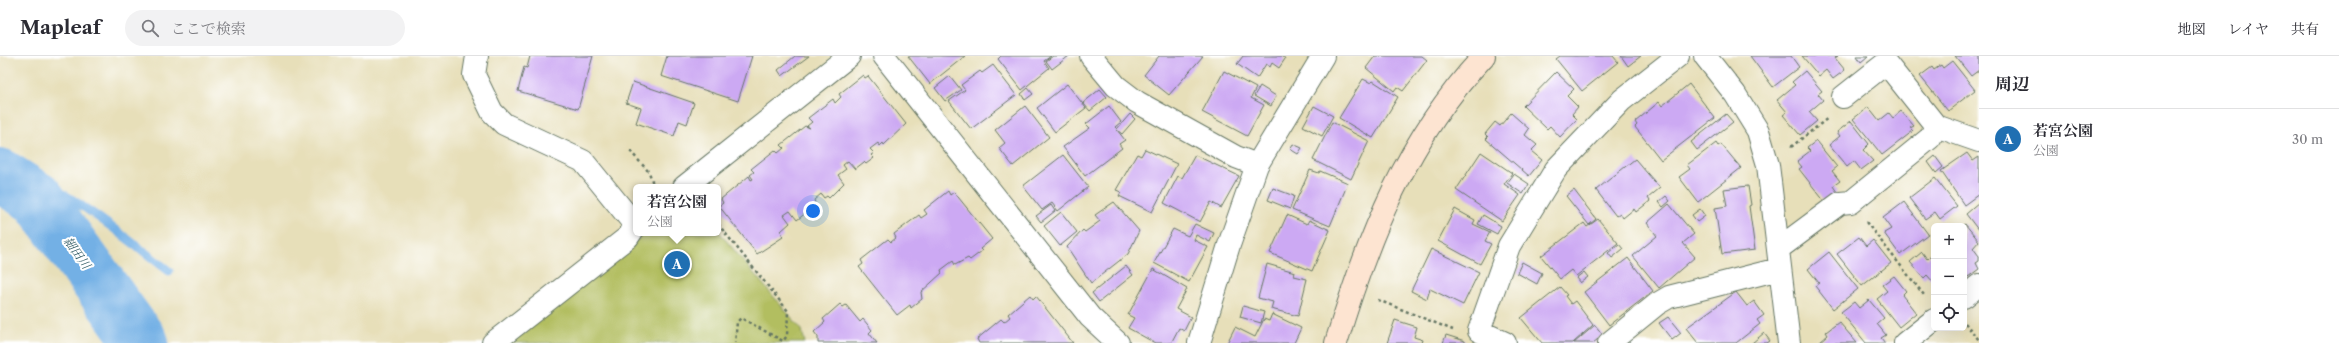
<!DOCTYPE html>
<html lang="ja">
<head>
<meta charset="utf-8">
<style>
	:root { --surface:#fff; --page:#f2f2f3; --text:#2b2b33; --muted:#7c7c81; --line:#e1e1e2; --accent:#1f6fb2 }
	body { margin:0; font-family:"Libre Caslon Text","Noto Serif JP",serif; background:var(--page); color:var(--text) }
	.controls { position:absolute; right:12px; bottom:12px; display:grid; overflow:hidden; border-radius:6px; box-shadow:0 4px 16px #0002 }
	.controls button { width:36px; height:36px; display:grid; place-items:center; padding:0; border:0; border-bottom:1px solid var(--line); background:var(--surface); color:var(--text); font:20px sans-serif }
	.you { position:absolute; left:813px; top:155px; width:14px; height:14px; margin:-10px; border:3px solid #fff; border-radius:50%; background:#1a73e8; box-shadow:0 0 0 6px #1a73e833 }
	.badge { display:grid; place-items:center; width:26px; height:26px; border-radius:50%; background:var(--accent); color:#fff; font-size:13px; font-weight:700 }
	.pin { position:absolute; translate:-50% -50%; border:2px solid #fff; box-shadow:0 1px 4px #0006 }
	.popup { position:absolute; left:633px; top:128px; width:88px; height:52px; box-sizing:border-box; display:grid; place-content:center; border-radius:6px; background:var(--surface); filter:drop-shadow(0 1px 3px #0005); font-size:13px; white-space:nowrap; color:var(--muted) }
	.popup b { font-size:15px; color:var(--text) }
	.popup::after { content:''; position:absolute; left:50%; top:100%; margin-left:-8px; border:8px solid transparent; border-top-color:var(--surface) }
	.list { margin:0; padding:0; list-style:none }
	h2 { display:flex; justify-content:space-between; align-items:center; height:52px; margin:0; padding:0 16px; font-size:17px }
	h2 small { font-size:13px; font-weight:400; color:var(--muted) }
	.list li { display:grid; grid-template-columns:26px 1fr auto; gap:12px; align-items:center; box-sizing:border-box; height:60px; padding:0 16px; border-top:1px solid var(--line) }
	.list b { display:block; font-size:15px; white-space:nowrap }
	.list p { margin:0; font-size:13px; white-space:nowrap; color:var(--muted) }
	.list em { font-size:13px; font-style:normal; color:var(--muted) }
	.icon { flex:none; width:22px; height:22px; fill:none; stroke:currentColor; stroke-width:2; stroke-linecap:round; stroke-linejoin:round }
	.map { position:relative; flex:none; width:1979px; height:287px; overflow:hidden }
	header { display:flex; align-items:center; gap:24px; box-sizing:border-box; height:56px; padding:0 20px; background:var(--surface); border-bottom:1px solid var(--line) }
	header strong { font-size:19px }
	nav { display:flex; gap:22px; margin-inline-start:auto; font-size:14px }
	.search { width:280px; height:36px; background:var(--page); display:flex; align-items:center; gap:10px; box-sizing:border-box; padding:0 14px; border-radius:22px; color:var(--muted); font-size:15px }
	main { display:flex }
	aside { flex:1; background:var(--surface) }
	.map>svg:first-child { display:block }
</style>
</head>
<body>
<header>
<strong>Mapleaf</strong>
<div class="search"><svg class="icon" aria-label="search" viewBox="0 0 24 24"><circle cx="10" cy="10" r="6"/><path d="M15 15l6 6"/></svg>ここで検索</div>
<nav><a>地図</a><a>レイヤ</a><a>共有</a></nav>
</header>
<main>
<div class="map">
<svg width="1979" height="287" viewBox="0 0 1979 287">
	<rect width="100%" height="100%" fill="#fff"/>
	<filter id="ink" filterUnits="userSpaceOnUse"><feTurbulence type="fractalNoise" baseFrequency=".025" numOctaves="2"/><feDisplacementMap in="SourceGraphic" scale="8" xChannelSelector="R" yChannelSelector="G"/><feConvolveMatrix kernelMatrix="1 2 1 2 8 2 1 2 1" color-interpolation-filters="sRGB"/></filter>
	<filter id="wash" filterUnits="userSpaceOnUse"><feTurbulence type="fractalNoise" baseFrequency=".012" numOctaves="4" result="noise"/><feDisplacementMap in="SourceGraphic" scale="16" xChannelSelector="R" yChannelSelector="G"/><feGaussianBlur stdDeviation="0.9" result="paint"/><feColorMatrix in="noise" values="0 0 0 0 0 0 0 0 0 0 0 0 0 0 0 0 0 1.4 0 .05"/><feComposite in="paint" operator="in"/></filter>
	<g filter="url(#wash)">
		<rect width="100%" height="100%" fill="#e7dfb9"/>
		<path fill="#b2be60" stroke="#687e4a" d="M718,175l84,99 3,13h-296l136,-110h73z"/>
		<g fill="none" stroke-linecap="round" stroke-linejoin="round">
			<path stroke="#73b0e5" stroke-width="9" d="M0,119c6,0 13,-1 19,0 39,6 116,70 150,96"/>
			<path stroke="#73b0e5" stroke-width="54" d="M0,119l38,24 104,144"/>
		</g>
		<g id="blocks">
			<path fill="#cca9f3" d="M530,0h63l-15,53 -60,-18 6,-24 3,1z
				M667,0h85l-14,45 -77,-25z
				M795,0h14l-27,20 -4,-6z
				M908,0h57l-35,28z
				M1001,0h50l-7,5 5,7 -27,22 -24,-31z
				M1053,0h16l-17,13 -6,-8z
				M1159,0h44l-34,39 -25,-20z
				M1243,0h40l2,3 -6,9 -7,-5 -2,4 -4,-3 -9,14 -20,-14z
				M1375,0h47l5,4 -24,31 -6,-4 -3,4 -28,-23z
				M1560,0h53l5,6 -36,29 -26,-32z
				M1621,0h20l-13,10z
				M1750,0h41l8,11 -26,20z
				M1802,0h36l-3,2 10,12 -12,9 -7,-9 -7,6z
				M1857,0h11l-7,6z
				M1955,0h24v14l-8,6z
				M1952,5l23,29 -27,21 -28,-35 12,-9 2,3 7,-5 2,3z
				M993,9l23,30 -45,34 -22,-28 16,-11 -4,-5 19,-14 2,2z
				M1224,15l32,17 -5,10 13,7 -17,31 -45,-24z
				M1805,15l17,20 -4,3 5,6 -14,12 8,9 -17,14 -17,-20 4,-3 -10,-12 18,-15 -3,-3z
				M1556,16l18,17 -7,7 11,11 -6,7 5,5 -17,18 -10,-11 -3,3 -24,-23z
				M863,19l2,3 3,-2 38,48 -22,21 -1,-2 -3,3 -2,-3 -8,6 4,4 -3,2 3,3 -8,6 -2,-2 -9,7 -7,-8 -5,4 3,4 -8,6 6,8 -15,15 -2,-2 -3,2 -3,-4 -7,6 3,8 -8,6 -2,-2 -10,8 -7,-9 -6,4 6,8 -9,8 2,6 -26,17 -38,-48 4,-3 -2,-4 28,-23 2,4 2,-1 -3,-4 4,-3 -3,-3 24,-19 3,3 6,-5 -3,-3 24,-19 5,2 -3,-2 5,-4 -4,-4 25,-19 2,4 6,-6 -2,-3z
				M950,20l11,14 -16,11 -10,-13z
				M1363,23l8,4 2,-2 25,16 -25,41 -34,-20z
				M633,26l61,21 -7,21 -8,-3 -5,15 -38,-13 5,-15 -15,-5z
				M1067,28l19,24 -31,24 -18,-24z
				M1689,28l26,34 -54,42 -26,-33 2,-2 -2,-3 24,-20 3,4z
				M1260,30l16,10 -5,10 -17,-10z
				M1028,32l5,6 -8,6 -4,-6z
				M1100,33l7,8 -17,14 -7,-8z
				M1025,50l24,31 -36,29 -14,-18 6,-5 -10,-13z
				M1109,50l12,16 -6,5 2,2 13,-15 5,5 -13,15 -5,-4 8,10 -6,4 3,4 -37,28 -22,-29 27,-19 -4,-4z
				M1314,50l19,10 -11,20 -19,-10z
				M1868,51l11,14 10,-8 4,5 8,-7 13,15 -4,2 3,3 -31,24 -29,-36z
				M1511,57l18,16 -4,6 12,10 -6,6 11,9 -13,16 -43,-37 2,-2 -3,-3 10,-12 5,4z
				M1726,58l7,8 -36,28 -6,-8z
				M1851,65l18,23 -6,6 10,11 -12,9 -7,-9 -7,6 -18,-22 11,-9 -3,-4z
				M1332,66l37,19 -18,38 -38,-19z
				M1816,85l21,26 -5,4 8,10 -7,5 4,6 -12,10 -26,-33 3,-2 -5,-6 13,-10 -3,-3z
				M1716,87l2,3 3,-2 20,24 -43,34 -19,-25 11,-8 -3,-4z
				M1293,88l9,4 -4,6 -8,-5z
				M1145,93l32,15 -25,48 -33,-16 2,-4 -5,-2 21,-36 4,2z
				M1481,96l31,21 -8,11 16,11 -18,26 -46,-31z
				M1967,97l6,8 6,-4v37l-15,11 -23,-34z
				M1063,99l25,32 -30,24 -6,-8 -10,7 -19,-24z
				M1195,99l44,21 -18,32 -10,-6 -11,20 -36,-19 14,-27 4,2z
				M1935,100l8,11 -7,6 -8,-11z
				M1635,103l25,29 -12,10 2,3 -14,11 -2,-3 -11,9 -3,-5 -4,3 -20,-26z
				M1310,114l9,3 1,-2 28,12 -18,43 -38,-16z
				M1514,118l15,10 -6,10 -16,-11z
				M1935,122l22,28 -17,13 -5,-7 -10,7 -16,-21z
				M1748,130l3,19 -2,1 6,44 -33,4 -7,-46 12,-2 -3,-17z
				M1273,132l21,8 -4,13 -22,-9z
				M1574,134l22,29 -7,6 -23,-29z
				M948,135l2,4 4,-3 38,47 -12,10 2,2 -12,9 -2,-2 -13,7 -2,-4 -12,9 1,3 -21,19 1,7 -11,9 -1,-3 -13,10 -38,-48 4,-3 -2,-4 27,-21 3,3 5,-4 -2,-4 25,-19 2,3 6,-4 -3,-4z
				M1666,140l4,5 -7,6 -4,-5z
				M1114,146l25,29 -11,23 -37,29 -24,-36 16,-17 2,2 15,-11 -5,-6z
				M1904,146l24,32 -28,21 -16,-22 7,-4 -8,-11z
				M1979,147v28l-13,-17z
				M1669,148l25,30 -11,9 12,14 -36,31 -26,-32 24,-20 -10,-13z
				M1051,149l4,6 -14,11 -5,-6z
				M1455,153l20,11 -2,4 17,8 -5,9 6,3 -11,20 -42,-23z
				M1700,153l5,7 -8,6 -5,-7z
				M1061,156l16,20 -17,14 -16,-20z
				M1287,159l20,9 2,-4 21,10 -18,41 -42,-18z
				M1483,159l18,11 -4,8 -19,-10z
				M1598,163l20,24 -42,33 -5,-6 -11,9 -19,-23 43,-33 3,4z
				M1195,168l19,9 -4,9 -14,-7 -2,5 14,7 -19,35 -35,-19 19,-34 15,7z
				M1965,168l14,17 -6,7 6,8v5l-3,2 3,6 -11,8 -4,-5v-46h-2z
				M1859,181l7,9 7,-6 18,23 -29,23 -25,-32z
				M1619,188l4,5 -11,9 -4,-5z
				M1431,193l48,23 -16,33 -33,-16 -3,10 -16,-8z
				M1829,196l29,37 -25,20 -18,-23 4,-3 -11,-14z
				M1922,196l5,7 7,-7v31l-7,-8 -3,3 -14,-16z
				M1628,202l25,33 -44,34 -25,-33z
				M1522,206l20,11 -5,11 -20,-11z
				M1267,208l28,8 -1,4 13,3 -9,37 -27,-7 2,-7 -15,-4z
				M1126,210l7,9 -34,27 -7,-9z
				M1153,213l34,20 -11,20 15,8 -7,14 -5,-3 -8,15h-16l-27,-15 6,-10 -6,-3z
				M1584,216l4,5 -8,6 -4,-5z
				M1894,220l12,15 -4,4 14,18 -17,14 -22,-28 10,-8 -5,-6z
				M1560,231l7,8 -2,1 6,8 4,-3 18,24 -20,18h-31l-21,-25z
				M1736,236l11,14 7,-5 10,14 -7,5 3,4 -24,19h-38l-12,-15z
				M1030,239l3,4 3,-3 37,47h-94l-2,-4 24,-20 3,3 6,-5 -2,-3z
				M1869,244l15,18 -7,6 9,11 -5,3 4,5h-19l-25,-31 13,-10 5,6z
				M840,248l3,3 3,-2 14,17 3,-3 9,11 -3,3 8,10h-59v-6l-4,-5 11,-10 -2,-3z
				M1243,250l21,6 -3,11 -21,-6z
				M1272,258l29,14 -7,15h-67l8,-16 20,10 9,-18 5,2z
				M1668,261l13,16 -9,7 -13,-17z
				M1395,264l22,7 -3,10 9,3 -1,3h-35z
				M1839,266l18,21h-38l9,-8 -2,-3z
				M1595,269l8,10 -10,8h-19z
				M1764,277l6,8 -3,2h-15z
				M1446,279l19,6v2h-22z"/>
		</g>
	</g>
	<g filter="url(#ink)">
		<use href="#blocks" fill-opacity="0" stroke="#657663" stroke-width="1"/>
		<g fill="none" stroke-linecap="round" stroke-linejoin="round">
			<g stroke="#657663" stroke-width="24">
				<path id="street" d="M477,0l-3,19 18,37 12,12 79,37 52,64
					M884,0l206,261 28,26
					M1091,0l25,30 21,16 99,55 21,8
					M1705,0l30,38 23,37 10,34 21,178
					M1843,41l43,-34 50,63 43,15
					M684,131l165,-131
					M1778,193l62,-46 11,-1 79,-64 6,-12
					M1964,241l15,-12
					M493,287l135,-106 8,-12
					M1199,287l30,-98 28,-80 66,-109
					M1505,287l-26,-12 30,-85 47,-77 66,-69 56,-44
					M1609,287l48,-39 12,-7 110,-28
					M1905,287l29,-23"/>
			</g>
			<g stroke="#657663" stroke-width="24">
				<path id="secondary" d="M1336,287c32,-106 71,-205 148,-287"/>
			</g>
			<path stroke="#657663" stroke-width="2.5" stroke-dasharray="3 3" stroke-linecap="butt" d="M1791,91l37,-29
				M630,95l19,21 5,15
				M1866,166l58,73
				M718,168l70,87 -1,25 -4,5 -42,-23 -4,4 -2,21
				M1378,244l75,30
				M1965,267l14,17"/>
			<use href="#street" stroke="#fff" stroke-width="22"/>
			<use href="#secondary" stroke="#fde4d1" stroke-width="22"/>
		</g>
	</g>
	<g text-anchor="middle" stroke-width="4" stroke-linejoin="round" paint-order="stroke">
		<g font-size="12" font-style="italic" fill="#386069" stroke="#fff">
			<text transform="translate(77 197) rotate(54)" y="4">細田川</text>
		</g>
	</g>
</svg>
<div class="controls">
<button>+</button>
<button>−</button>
<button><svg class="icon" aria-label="locate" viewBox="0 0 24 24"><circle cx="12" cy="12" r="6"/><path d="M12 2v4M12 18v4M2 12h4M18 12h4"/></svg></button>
</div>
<div class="you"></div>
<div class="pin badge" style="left:677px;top:208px">A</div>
<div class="popup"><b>若宮公園</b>公園</div>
</div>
<aside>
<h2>周辺<small></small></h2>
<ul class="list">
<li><span class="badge">A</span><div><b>若宮公園</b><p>公園</p></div><em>30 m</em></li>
</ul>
</aside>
</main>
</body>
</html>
